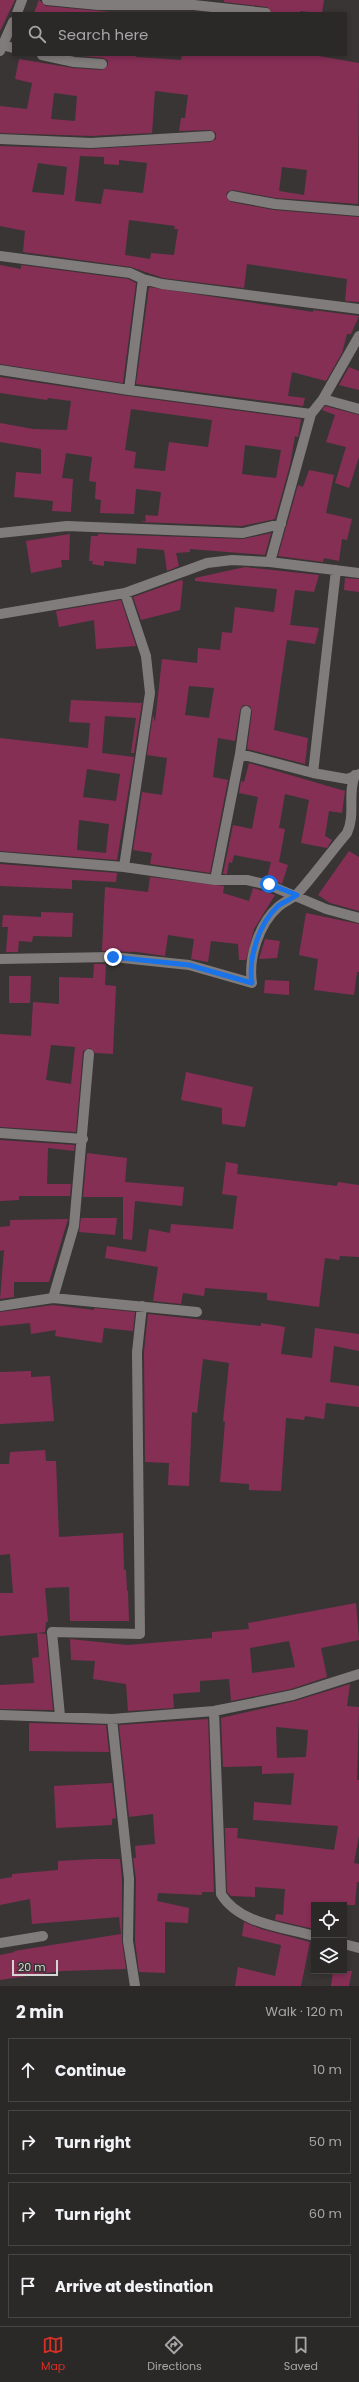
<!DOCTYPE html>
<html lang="en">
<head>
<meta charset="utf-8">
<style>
	:root { --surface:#2b2828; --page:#333030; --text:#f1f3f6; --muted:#a6a6a8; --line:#474445; --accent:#d93025 }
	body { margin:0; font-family:Poppins,sans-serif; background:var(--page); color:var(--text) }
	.controls { position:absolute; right:12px; bottom:12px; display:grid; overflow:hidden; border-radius:0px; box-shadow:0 2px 6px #0003 }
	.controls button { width:36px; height:36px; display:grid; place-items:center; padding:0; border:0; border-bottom:1px solid var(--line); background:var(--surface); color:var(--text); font:20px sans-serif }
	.scale { position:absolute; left:12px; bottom:10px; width:46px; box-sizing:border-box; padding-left:4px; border:2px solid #d7d4d4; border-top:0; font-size:11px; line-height:14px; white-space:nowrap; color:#d7d4d4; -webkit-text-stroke:3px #393535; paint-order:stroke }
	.stop { position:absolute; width:12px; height:12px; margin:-9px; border:3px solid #1a73e8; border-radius:50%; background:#fff }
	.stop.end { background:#1a73e8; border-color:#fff; box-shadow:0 1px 4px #0008 }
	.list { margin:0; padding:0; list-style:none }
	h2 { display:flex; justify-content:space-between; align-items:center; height:52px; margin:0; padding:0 16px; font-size:17px }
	h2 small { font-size:13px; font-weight:400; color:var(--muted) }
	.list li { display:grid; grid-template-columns:26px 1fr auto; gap:12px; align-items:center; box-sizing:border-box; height:64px; margin:0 8px 8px; padding:0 8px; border:1px solid var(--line); border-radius:0px }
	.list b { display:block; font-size:15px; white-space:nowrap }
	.list em { font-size:13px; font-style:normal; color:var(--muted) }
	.icon { flex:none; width:22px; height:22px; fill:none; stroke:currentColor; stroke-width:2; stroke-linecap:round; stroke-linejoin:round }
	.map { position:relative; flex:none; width:359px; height:1986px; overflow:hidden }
	.search { position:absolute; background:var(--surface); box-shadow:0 2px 6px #0003; left:12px; right:12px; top:12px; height:44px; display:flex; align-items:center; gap:10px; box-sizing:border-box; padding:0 14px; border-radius:0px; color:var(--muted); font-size:15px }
	.sheet { height:340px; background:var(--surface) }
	nav { display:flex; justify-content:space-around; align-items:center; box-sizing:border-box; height:56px; border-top:1px solid var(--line); background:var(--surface); font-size:11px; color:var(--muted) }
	nav a { display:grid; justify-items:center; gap:2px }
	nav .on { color:var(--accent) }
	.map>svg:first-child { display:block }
</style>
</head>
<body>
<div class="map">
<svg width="359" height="1986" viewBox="0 0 359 1986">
	<rect width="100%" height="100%" fill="#393535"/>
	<path fill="#862f55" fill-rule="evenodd" d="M0,0h15l-15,31z
		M39,0l7,6 64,6 -76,1z
		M224,0h100l-2,13 -22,-2v2h-28l-5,-6 -43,-5z
		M72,55h64v2l45,3 1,-5h131l46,8 -1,141 -82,-6 -43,-8 -6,2 -1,3 5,7 43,8 85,7v85l-14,-1 2,-22 -100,-15 -3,24 -81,-10 -32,-11 -108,-15 2,-21 -25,-5v-80l91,3 119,-7 6,-3v-6l-6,-3 -31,1 2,-13h4l3,-23 -33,-4 -3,42 -61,3 -91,-3v-27l27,3 5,-26 -17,-4 4,-20 54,9 29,2 6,-5v-4l-5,-3zM54,93l23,3 -2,25 -24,-2zM80,156l24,1v7l15,1v-5l28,3 -4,30 -39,-4 -3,15 -26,-3zM38,163l29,4 -3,28 -32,-3zM282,167l25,3 -3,25 -25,-4zM129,220l46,6 -1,3h4l-4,26 -23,-2 -1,6 -25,-4z
		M0,265l21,4v-4l107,14 8,4 -13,100 -123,-19z
		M149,287l164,25v-2l46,6 -8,18h-4l-5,19 -16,28 -34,-9 -4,24 17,2 -2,8 -167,-22z
		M349,367l10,4v19l-20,-5z
		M0,377l128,19 173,23 -3,18 -3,-1 -5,29 -15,54 -33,7 -102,-4 6,-1 -1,-6 13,1 3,-24 -25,-3 -2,25 -34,-1 1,-13 -6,-1 1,-17 -7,-1 3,-24 -26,-4 -4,25 11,1 -2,33 -19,-1 1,-10 -39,-4 2,-25 25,2v-25l-41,-7v-19l33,6 34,1 4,-29 -23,-3 -1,2 -47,-7zM131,409l81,11 -4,27 -39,-5 -4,29 -31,-3 2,-16 -11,-2zM245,445l36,5 -5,28 -34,-4z
		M325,406l34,9v42l-10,31 -14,-5 11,-36 -20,-5 9,-27 -13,-5z
		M309,470l25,5 -8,38 26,6 -5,21 -5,-1 -3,22 -15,-3 -1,4 -45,-6 20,-71 5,2z
		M271,533l-6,22 -75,-6v3l-14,1 3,13 -12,5 -3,-21 -27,-2 -1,16 -32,-3v5l-12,-2 1,-3h-4l2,-25h7v-2l145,5z
		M70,534l-1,26h-8l1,7 -31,6 -5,-32z
		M245,567l74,8 -5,17 -19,-2 -5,35 29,3 -4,16 -28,-4 -13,90 34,8 -3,26 -58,-15 5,-37 -2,-6 -7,-1 -3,5 -5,31 -17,-3 -5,39 15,3 -18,93 -60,-9 2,-11 -19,-3 9,-58 20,3 5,-37 -20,-3 6,-40 2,7 7,-63 35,4 1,-15 22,2 2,-18 10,1 3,-26 39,5 3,-23 -82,-8v-3zM189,686l25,2 -5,30 -24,-3z
		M345,578l14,1v13l-15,-2z
		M181,580l2,1 -3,29 -39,10 -8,-23z
		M121,600l15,46 -40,3 -2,-29 -35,7 -3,-16z
		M71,700l71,3 -8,50h-3l5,-35 -31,-2 -3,37 32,4 -17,103 -117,-9v-113l88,10 2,-25 -21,-1zM87,769l33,5 -4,27 -33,-4zM79,820l30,4 -3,29 -29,-3z
		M249,763l96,28 -3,22 -13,-2 -4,25 7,4 -5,8 -26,-5 8,-43 -24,-6 -6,34 6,1 -6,33 9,3 -6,19 -15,-6 4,-16 -37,-7 -2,8 -3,-1 -2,12h-4l10,-49 19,4 6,-32 -19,-4 2,-12 3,1z
		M349,851l10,6v54l-29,-8 -12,-8z
		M0,864l117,9 -1,9 -44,-2v9l-72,-3z
		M150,877l74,9 -1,7 26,8 4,-13 22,7 -21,34 -8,31h-7l-1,-16 -27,-3 -3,21 -17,-3 3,-20 -26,-4 -3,21 -28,-4 -35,-1 3,-64 43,5z
		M41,912l32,1 -1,24 -39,-1 -1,6 -13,-1 -1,11h-12l2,-25h-6l1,-12 38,2z
		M306,913l53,11v48h-2l-3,23 -40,-5 4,-31 -19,-4z
		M265,939l15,2 -3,17 -18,1z
		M94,964h12l-1,21 11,1 -3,68 -18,-1 -5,-5 -7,3 -7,81 -76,-5v-93l31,2 2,-34 26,2v-27l34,1zM51,1045l24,2 -4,37 -25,-4z
		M9,976h22l-1,27h-21z
		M265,980l24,1v14l-25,-2z
		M186,1072l67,15 -8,40 -23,-3v-16l-41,-8z
		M0,1140l75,5 -1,6 -26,-3 -1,36h24l-1,12h-51v4l-19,1z
		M87,1153l40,5 -2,24 59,5 -2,19 -47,-5 -3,39 -9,-1v-42h-40z
		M226,1162l12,2 -1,10 100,12 1,-4 21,3v72l-19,-1 -1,4 -14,-2 -6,49 -52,-7v-7l-62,-5 -1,8 -21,-3 -2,11 -28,-3 5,-34 -53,-9 2,-12 39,6 3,-23 21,4 1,-9 62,5 4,-33 -15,-2z
		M81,1218h36l-2,17 -36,-3z
		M68,1219l-19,63h-35v15l-14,2 4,-49 -4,1v-24l10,-1v-6z
		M53,1305l41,5v-2l41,4 -2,19 -29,-3 -2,15 -47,-7 1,-6 -25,4 -1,-11 -30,3v-14z
		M148,1314l113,12v-3l24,4 -4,27 31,4 3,-30 44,6v17l-25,-5 -4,36 29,4v21l-33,-4 -2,16 -19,-3 -1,4 -18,-2 -5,73 -32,-1v-6l-29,-2 5,-60 -2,-1 6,-58 -26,-4 -6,54 -5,-1 -3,74 -21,-1 1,-22 -24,-1 -1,-110z
		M31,1371v6l19,-1 4,45 -54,3v-52z
		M45,1450l1,11h10l3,76 64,-4 1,37h2l1,21h1l1,30h-59l-1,-34 -24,1 3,34h-2l-1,10 -8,1 9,1 7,76 -53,-1v-24l34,-2 -2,-25 7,-1 -2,-24 -37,3v-43h13l-3,-39 -10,1v-91h9l1,-12z
		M356,1603l3,37 -38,8 6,29 -36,12 -60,12 -2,-22 -29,2v11l-27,2 1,14 -46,3 -2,-27 -33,-5 2,-18 -24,-1 -1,-21 57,6 85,-7v-6l37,-3 -1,-6zM289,1641l6,26 -43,6 -2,-25z
		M350,1684l-3,22 12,1 -2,73h2v55l-5,28 5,1v18h-2l-2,23h-41v24l-39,-9 1,-6 7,1 2,-26 -30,-2v10l-24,-1 -4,-4 -2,-64h13l-1,10 97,12 4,-24 -85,-6 1,-18 37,3 3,-32 -32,1v-8l-39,1 -2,-49 74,-17zM276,1727l32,3 -2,27 -29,1z
		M208,1719l6,173h-12v3l-44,-2 -1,8 32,7 -1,15 -23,-1v51l-26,-1 -4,-31 1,-62 -3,-21h3l-1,-12 20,-2 -2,-30 -24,3 -10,-92z
		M29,1723l77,2 3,27 -80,-1z
		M112,1783l4,35 -4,1v6l-56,3 -2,-42z
		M95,1859h25l2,20v62l4,28 -65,2 -61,9v-25l15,-3 -1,-1 107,-17 -2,-17 -87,7 -2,-25 -30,6v-26l12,-2v-3l46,-4v-9z
		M244,1922l17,7 49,13 -9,44h-66l3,-19 37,9 6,-31 -39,-9z
		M333,1971h19l-3,15h-18z"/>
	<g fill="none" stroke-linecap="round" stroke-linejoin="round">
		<path stroke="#817c7c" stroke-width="10" d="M47,0l51,5h96l72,8
			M17,13l5,-13
			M3,45l10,3
			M0,51l13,-29
			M42,55l32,7 28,2
			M0,139l91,4 119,-7
			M232,196l43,8 84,7
			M0,256l130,17 13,6 19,5 197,25
			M0,370l129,20 182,24
			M129,390l14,-111
			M323,399l36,10
			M0,533l67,-7 176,7 38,-9
			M270,562l41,-148 12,-15 36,-63
			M0,614l125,-21 82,-30 25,-3 38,2 89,11
			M240,754l73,19 34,6 12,-5
			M313,773l23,-203
			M0,857l124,10 91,13h32l22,5 57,24 33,9
			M124,867l26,-174 -4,-37 -21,-63
			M215,880l25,-126 6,-43
			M0,959l113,-2 76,8 63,18c-4,-25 7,-59 26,-76 6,-6 15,-8 20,-14 17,-19 32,-40 49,-60 9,-19 0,-39 8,-58
			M0,1133l83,6
			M53,1298l21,-72 15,-172
			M0,1306l53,-8 144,14
			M214,1711l7,183c18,30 62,33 93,42
			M0,1715l112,4 102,-8 79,-16 66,-21
			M60,1716l-8,-84 88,2 -3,-282 5,-46
			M112,1719l17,160 -1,62 7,45
			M0,1943l43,-7
			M344,1944l15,4"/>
	</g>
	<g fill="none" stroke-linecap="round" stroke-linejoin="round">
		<path stroke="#1a73e8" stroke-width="5" d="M113,957l76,8 63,18c-4,-25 7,-60 26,-77 5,-4 13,-7 19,-11l-28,-11"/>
	</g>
</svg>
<div class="controls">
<button><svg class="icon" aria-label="locate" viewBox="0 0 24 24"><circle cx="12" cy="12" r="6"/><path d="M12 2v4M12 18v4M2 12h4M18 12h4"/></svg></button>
<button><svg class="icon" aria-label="layers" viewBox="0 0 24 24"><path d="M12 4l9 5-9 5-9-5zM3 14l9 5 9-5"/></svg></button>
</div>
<div class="scale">20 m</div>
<div class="stop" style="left:269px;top:884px"></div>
<div class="stop end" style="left:113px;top:957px"></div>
<div class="search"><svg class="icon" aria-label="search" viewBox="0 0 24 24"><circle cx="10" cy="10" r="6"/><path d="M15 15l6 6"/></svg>Search here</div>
</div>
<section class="sheet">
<h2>2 min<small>Walk · 120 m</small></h2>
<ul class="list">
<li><svg class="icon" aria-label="ahead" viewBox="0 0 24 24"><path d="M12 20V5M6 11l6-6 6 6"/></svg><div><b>Continue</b></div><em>10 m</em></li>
<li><svg class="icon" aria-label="right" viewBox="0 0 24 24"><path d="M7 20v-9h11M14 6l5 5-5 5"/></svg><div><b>Turn right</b></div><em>50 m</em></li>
<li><svg class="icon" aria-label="right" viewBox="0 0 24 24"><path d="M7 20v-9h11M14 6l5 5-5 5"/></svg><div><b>Turn right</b></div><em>60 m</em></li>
<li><svg class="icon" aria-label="arrive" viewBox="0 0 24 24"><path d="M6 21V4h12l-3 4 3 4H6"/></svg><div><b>Arrive at destination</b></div></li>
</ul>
</section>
<nav>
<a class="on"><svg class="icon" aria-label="map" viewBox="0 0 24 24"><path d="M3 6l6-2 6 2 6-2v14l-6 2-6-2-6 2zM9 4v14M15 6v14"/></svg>Map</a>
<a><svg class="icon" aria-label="directions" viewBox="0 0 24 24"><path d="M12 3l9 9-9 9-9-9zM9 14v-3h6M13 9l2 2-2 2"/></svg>Directions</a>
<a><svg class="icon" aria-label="saved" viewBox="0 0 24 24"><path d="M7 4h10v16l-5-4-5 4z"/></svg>Saved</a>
</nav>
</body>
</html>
